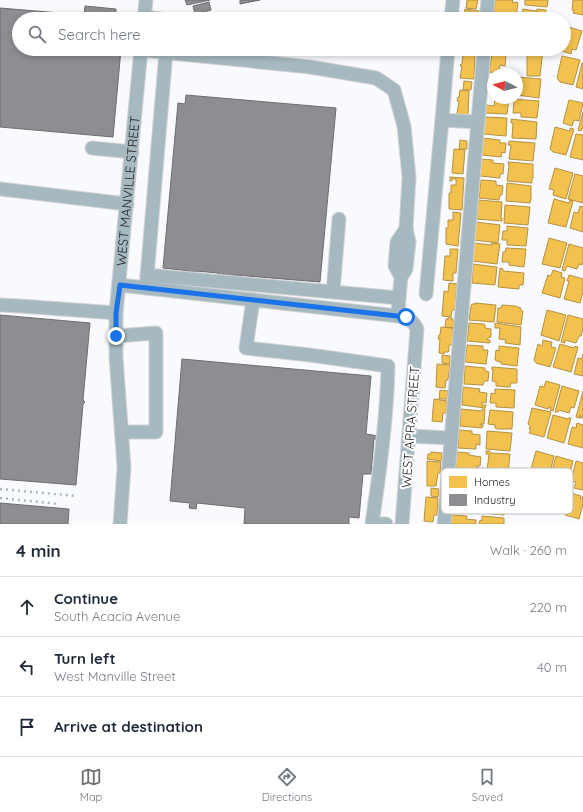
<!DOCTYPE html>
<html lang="en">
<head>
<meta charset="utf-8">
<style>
	:root { --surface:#fff; --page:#f2f2f3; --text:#1f2937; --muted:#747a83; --line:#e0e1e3; --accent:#6d6e71 }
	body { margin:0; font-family:Quicksand,sans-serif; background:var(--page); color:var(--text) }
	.compass { position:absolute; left:487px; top:68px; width:36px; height:36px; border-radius:50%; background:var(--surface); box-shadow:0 2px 6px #0003; rotate:277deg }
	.stop { position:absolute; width:12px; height:12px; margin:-9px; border:3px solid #1a73e8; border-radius:50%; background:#fff }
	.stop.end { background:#1a73e8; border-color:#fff; box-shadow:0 1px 4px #0008 }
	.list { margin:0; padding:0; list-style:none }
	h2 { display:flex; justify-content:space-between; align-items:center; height:52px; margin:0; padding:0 16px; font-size:17px }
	h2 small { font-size:13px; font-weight:400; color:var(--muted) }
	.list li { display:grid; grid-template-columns:26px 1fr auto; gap:12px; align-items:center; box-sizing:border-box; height:60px; padding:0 16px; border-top:1px solid var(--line) }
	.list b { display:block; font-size:15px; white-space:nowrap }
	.list p { margin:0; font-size:13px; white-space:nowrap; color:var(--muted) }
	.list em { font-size:13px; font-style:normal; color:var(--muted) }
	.icon { flex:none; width:22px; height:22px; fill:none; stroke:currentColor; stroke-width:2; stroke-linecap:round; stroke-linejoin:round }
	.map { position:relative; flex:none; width:583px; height:524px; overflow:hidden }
	.search { position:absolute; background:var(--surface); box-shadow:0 2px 6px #0003; left:12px; right:12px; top:12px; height:44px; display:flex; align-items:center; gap:10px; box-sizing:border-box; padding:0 14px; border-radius:22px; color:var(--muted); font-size:15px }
	.sheet { height:232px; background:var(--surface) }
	nav { display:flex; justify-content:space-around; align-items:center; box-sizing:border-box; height:56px; border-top:1px solid var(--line); background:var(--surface); font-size:11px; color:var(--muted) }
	nav a { display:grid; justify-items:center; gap:2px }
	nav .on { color:var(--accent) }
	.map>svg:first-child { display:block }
</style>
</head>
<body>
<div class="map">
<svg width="583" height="524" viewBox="0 0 583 524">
	<rect width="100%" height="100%" fill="#f9fafd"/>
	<path fill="#f2c14e" stroke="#b49242" d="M467,0h11l-2,9 -10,-1z
		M495,0h18l-1,3 5,-1 1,1 -2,14 -22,-2z
		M525,0h23l-1,7 -22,-2z
		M573,0h10v15l-10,-2 1,-3h-2z
		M465,9l14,2 1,4h-2v4h-12l4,-1 1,-7h-4l-1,2h-2z
		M523,9l13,2 -1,8h-13z
		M537,9l9,1v8l-10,-1z
		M565,26l17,5 -6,19 -4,-1 -1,5 -9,-3v-2h2z
		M465,49h10l-1,30 -14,-1 2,-12h-2l1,-2h1l1,-10h2z
		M493,49h16v6h-3l-1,11 -5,-1 -1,8 -10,-1z
		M531,49h12l-3,27h-13v-26l3,1z
		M562,56l18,4 -7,25 -13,-3 -3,-4z
		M582,63h1v26l-7,-2z
		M517,77l24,2 -2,19 -22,-3z
		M464,81l8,1 -1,8h-8z
		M460,90l9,1 -1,24 -11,-1 2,-13h-2l1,-4h1z
		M499,98h10l-2,16 -22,-1 1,-8 8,1 1,-7 4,1z
		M513,99l26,2 -2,17 -16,-1v-4h-8l1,-11h-1z
		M569,100l14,3 -4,18 -5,-1 -2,6 -9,-3z
		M583,112v17l-1,-1 -1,3 -3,-1z
		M485,117l22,1 -1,18 -23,-2z
		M511,119l26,3 -1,17 -24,-1 1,-15h-2z
		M555,127l15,4v-3l4,1 -8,26 -13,-3 -3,-3z
		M576,134l7,1v25l-13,-3z
		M483,138l17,2v3h6l-1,10 -3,-1 -1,5 -19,-2z
		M460,140l7,1v8h-8z
		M509,141l26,2 -2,18 -24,-2 2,-14h-3z
		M454,149l11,1 -2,24 -11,-1z
		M481,159l12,1v3l11,1 -1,10h-3v4l-20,-2z
		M508,162l25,2v14h-1v5l-25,-2 2,-14z
		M555,168l18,5 -7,26 -13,-4 1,-5 -5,-1z
		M575,174l8,2v27l-15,-4z
		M450,177l14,1 -2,32 -13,-1v-16h2v-8h5v-6h-4v2h-2z
		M481,180l15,1v4l7,1 -1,9h-2l-1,5 -20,-2z
		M507,183l24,3v13l-1,4 -24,-2z
		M554,199l15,4 1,-3 3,1 -7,26 -18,-4z
		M478,200l24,2 -1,16h1v3l-25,-2z
		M505,205l25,2 -2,18 -24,-2z
		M580,206l3,1v25l-13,-4 4,-16 4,1z
		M453,212l8,1 -3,33 -12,-2v-16h2v-8h5z
		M476,222l24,3 -2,18 -24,-3z
		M507,226l21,2 -2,18 -19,-1v-5h-5l1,-9h4z
		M549,238l18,5 -7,25 -18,-4z
		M474,243l18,2v-2l8,1 -3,20 -25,-3z
		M569,244l14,4v14l-1,3 -3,-1 -2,5 -10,-3 -2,5 -3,-1z
		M506,248l20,1 -2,18 -15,-2v-3h-7l1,-10h2z
		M450,249h8l-2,24h-3v8l-10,-1 2,-24h5z
		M473,264l24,3 -2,18 -23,-2z
		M500,268l3,1v2l21,2 -1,12h-4v4l-21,-2z
		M553,270l9,3 -1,4 4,1 -5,20 -18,-5 6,-18 3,1z
		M569,275l14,4v13l-3,11 -16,-4 5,-18h-2z
		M449,283l8,1 -2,26h-3l-1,7 -9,-1 2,-25 4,1z
		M475,303l21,2 -2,17 -25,-2 2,-14 1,-2h3z
		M502,305l13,1 6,2 -1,2 3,1 -2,14 -24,-3 1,-14h3z
		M547,310l19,5 -7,26 -18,-6z
		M568,315l15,4v10l-2,7h-2l-3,7 -11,-3v3l-4,-1z
		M448,318h4v2h2l-1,8 -8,-1 1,-8h2z
		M469,323l15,1 1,1v3l6,1v8l-3,1 -1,2h3v3l-23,-2z
		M495,323l26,4 -1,18 -15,-2 1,-3 -7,-1 1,-11h-5z
		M441,327l12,1v16l-1,1h-3v6l-1,1h-4v2l-5,-1v-1l1,-13h-2l1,-4h1z
		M543,340l9,2 -1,5 5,1 -6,19 -14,-4 -2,-3 4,-16 4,2z
		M560,344l14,4 1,-2 3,1 -7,25 -18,-5z
		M467,345l16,1v4h5l-2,14 -21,-2z
		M499,346l20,2 -2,18 -16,-2v-3l-2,1 -4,-2 1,-10 3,1z
		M583,354v22l-9,-2 4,-16 4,1z
		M442,355l8,1v8l-8,-1z
		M437,364l13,1 -2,15h-2l-1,8 -9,-1z
		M465,366l20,2v3l4,1 -1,9h-4l-1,4 -19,-1z
		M492,367l25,2v14h-6l-1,4h-3l-11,-1v-4l-4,-1 1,-11h-1z
		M546,381l14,4 -7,26 -3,-1 1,-3h-2l-1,2 -13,-4 5,-19 4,1z
		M562,386l17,5 -5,17 -3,-1 -2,6 -10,-3 -1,2h-3z
		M463,387l17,2 -1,3 8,1 -1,10 -4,-1v3h4l-1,3 -23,-3z
		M495,389l20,1 -1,18 -18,-1v-4h-6l1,-10 4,1z
		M440,390l8,1 -1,8h-8z
		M583,391v27h-3l1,-2 -1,-1 -1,3 -3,-1z
		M434,399l13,2 -1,12h-3l-1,9 -10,-1 1,-9h-1l1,-2z
		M532,408l19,4 -7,25 -15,-4 2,-4h-2l1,-3 -2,-2z
		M461,409l21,2v-2h3l-1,15h-4v1h3l-1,3 -22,-2z
		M490,410l23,2 -1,17h-15l-2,-1v-3l-7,-1z
		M553,415l15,4v-1h3l-7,25 -17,-5z
		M577,423l6,2v23l-15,-4 4,-17 4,1z
		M459,430l13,1v3l8,1v10l-4,-1v5l-18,-1z
		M487,431l25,2 -2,18 -24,-2z
		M486,451h4v2l20,1 -2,18 -21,-1 2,-17h-3z
		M536,451l18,5 -6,25 -4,-1 1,-4 -1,-1 -2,5 -13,-4z
		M431,452l11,1v8l-15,-2 1,-5h3z
		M457,452l12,1v2l12,2 -1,9h-4v1l3,1v3l-23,-2z
		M556,456l17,5 -4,16 -4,-1 -1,3 4,1 -1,5 -18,-4z
		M427,461l14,1 -1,11h-2l-2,13h-9z
		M576,461l7,2v27l-9,-2 2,-6 -5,-1z
		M431,488l8,1 -1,8 -7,-1z
		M571,493l10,3 -1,2 2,1 1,-3v8l-4,15 -14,-4 1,-3h-3l4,-14 3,1z
		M486,495l20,2 -2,18 -24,-2 1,-13h5z
		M426,497l12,1 -1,17h-3l-1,7 -9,-1z
		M452,515l15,1 -1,3 10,1v4h-25z
		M482,516l22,2v6h-25l1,-4 2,1z"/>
	<path fill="#8d8d92" stroke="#6d6d71" d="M185,0h25l-23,5z
		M240,0h20l-20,4z
		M209,2l2,8 -16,4 -2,-8z
		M85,6l31,3v9l7,1h-104v30h102l-8,88 -113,-10v-119l84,7z
		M186,95l150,13 -16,174 -86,-7 -1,6 -16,-2 1,-6 -22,-2v5l-7,-1v-4l-26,-3 15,-165 7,1z
		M0,315l90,8 -7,77 2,2 -2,2 -7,81 -76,-6z
		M182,359l189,17 -5,58 12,2 -1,3h-3l-3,35h-8l-4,44 -10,-1v7h-105l1,-16 -48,-5 -1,6 -7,-1 1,-5 -20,-2z
		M0,503l69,6 -1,15h-68z"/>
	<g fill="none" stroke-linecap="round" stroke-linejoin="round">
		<g stroke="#d3d3d5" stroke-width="15">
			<g id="minor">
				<path d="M144,17l17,2"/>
				<path d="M144,19l2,-19"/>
				<path d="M451,19l2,-19"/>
				<path d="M486,19l2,-19"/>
				<path d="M141,50l169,17 66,11 18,12 10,36 5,51 -3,52"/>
				<path d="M442,120l6,-71"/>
				<path d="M92,148l40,4"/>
				<path d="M0,189l127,15"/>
				<path d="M339,219l-6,73 66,6 -1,18"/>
				<path d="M147,275l186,17"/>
				<path d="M120,285l278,31c9,1 15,4 19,13l-15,195"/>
				<path d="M146,288l20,-236"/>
				<path d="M426,294l16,-174 36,2"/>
				<path d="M399,298l2,-21 5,-8 3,-27 -3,-13 -9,13 -2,24 6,11"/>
				<path d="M253,300l-7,48 64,7 78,11c-1,52 -8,105 -16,157l14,1"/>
				<path d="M0,305l20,1 96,7"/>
				<path d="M116,336l40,-3v99h-33"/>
				<path d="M409,436l42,2"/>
				<path id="s1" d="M120,524l4,-57 -8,-110v-44l25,-264"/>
				<path d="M444,524l40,-475"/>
			</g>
		</g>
		<use href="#minor" stroke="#a7b9c0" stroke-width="13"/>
		<path stroke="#adb6bc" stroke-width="2.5" stroke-dasharray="2 4" stroke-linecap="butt" d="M0,489l77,7
			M0,498l59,6"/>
	</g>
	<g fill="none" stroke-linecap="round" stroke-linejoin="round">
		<path stroke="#1a73e8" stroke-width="5" d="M116,336v-23l4,-28 286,32"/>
	</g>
	<g text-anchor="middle" stroke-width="4" stroke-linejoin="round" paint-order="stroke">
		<g font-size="13" fill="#222325" stroke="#fff">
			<text dy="5" stroke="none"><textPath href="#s1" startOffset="334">WEST MANVILLE STREET</textPath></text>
			<text transform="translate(410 427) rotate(-86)" y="5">WEST APRA STREET</text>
		</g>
	</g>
	<rect x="441" y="468" width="132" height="46" rx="6" fill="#fff" stroke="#bdbdbe" stroke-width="1"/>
	<rect x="449" y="476" width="18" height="12" fill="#f2c14e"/>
	<rect x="449" y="494" width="18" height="12" fill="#8d8d92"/>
	<g font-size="11" fill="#222325">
		<text x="474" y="486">Homes</text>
		<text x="474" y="504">Industry</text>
	</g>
</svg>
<svg class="compass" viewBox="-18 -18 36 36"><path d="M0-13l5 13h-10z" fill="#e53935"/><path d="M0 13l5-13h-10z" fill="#747a83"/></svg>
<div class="stop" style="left:406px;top:317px"></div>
<div class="stop end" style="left:116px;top:336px"></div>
<div class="search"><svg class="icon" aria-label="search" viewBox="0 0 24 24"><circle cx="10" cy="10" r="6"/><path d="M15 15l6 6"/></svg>Search here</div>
</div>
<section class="sheet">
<h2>4 min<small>Walk · 260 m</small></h2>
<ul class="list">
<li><svg class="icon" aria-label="ahead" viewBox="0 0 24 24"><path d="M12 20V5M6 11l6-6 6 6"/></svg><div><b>Continue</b><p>South Acacia Avenue</p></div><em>220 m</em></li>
<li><svg class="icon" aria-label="left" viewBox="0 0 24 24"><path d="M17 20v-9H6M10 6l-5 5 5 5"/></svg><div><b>Turn left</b><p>West Manville Street</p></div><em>40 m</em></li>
<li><svg class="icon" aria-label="arrive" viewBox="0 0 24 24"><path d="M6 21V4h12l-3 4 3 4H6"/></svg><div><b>Arrive at destination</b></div></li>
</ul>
</section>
<nav>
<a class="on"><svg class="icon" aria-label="map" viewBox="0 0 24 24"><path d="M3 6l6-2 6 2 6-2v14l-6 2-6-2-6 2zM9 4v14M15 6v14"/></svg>Map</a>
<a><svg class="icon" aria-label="directions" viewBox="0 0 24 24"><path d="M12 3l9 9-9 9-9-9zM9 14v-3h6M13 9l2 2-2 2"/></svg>Directions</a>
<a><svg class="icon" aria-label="saved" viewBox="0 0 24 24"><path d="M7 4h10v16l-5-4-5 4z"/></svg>Saved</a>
</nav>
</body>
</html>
